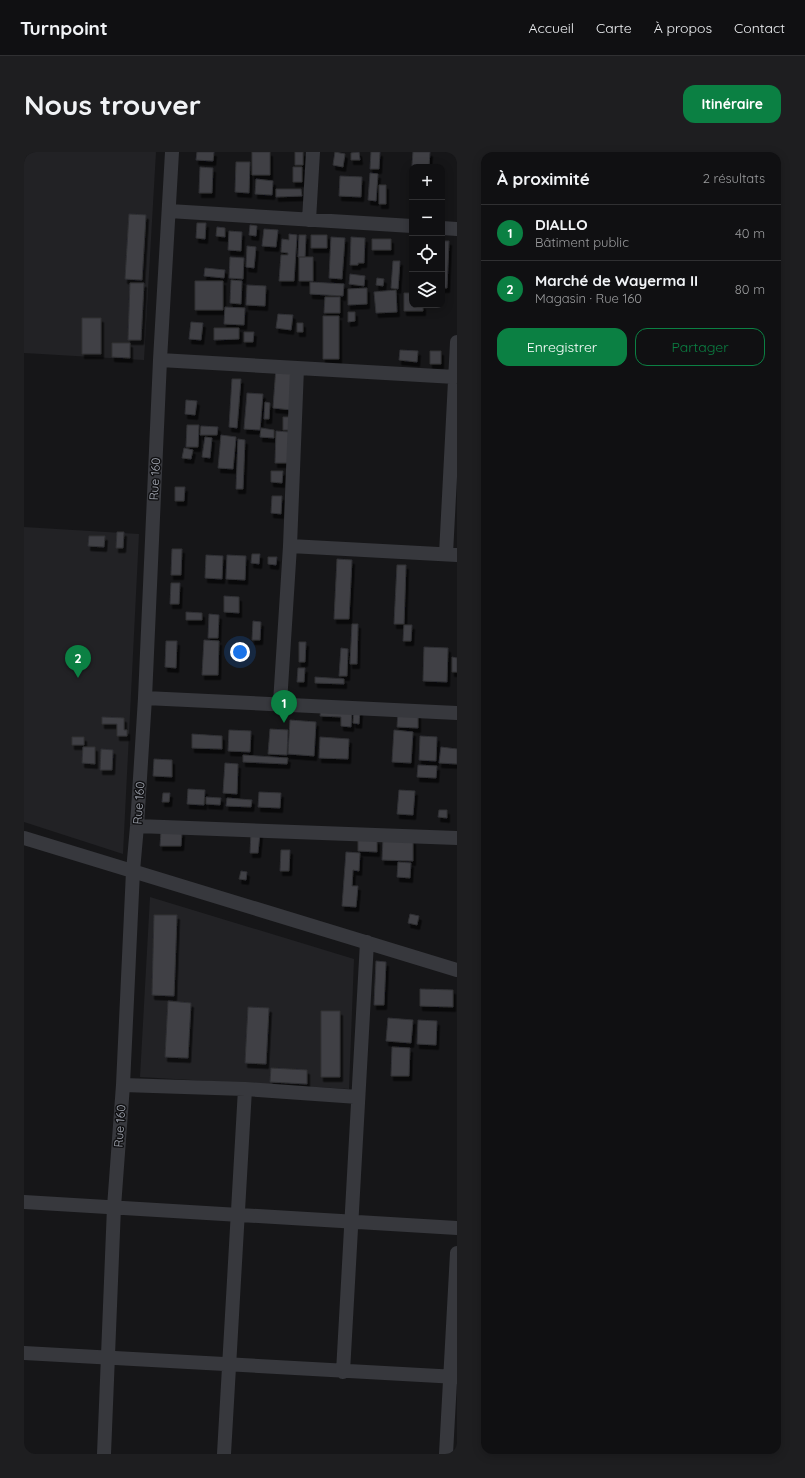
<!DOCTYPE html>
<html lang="fr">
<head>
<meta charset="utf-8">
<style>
	:root { --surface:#101012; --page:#1e1e20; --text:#f1f3f6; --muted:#9c9d9f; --line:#303032; --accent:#0b8043 }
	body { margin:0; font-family:Quicksand,sans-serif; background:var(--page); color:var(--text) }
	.controls { position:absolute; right:12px; top:12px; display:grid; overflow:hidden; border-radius:8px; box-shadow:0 2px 10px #0003 }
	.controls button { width:36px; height:36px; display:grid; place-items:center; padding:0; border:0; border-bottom:1px solid var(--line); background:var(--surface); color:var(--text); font:20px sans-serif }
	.you { position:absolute; left:216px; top:500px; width:14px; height:14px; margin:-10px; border:3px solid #fff; border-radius:50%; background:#1a73e8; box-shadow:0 0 0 6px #1a73e833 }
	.badge { display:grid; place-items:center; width:26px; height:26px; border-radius:50%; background:var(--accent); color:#fff; font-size:13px; font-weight:700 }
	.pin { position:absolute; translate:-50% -33px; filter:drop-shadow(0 1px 2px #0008) }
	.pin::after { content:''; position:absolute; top:21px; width:14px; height:12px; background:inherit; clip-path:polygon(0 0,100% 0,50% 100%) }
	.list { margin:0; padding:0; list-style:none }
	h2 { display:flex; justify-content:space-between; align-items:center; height:52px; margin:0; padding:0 16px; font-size:17px }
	h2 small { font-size:13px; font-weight:400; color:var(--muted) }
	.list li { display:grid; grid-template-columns:26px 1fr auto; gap:12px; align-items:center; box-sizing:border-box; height:56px; padding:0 16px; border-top:1px solid var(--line) }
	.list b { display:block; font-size:15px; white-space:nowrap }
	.list p { margin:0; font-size:13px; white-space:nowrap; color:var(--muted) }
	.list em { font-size:13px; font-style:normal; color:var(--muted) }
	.actions { display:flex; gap:8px; padding:12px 16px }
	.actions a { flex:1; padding:9px 0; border:1px solid var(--accent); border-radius:12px; text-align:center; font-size:14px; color:var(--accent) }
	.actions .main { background:var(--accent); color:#fff }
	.icon { flex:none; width:22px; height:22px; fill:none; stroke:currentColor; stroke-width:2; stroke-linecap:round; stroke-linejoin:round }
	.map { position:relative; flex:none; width:433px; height:1302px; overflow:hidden; border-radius:12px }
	header { display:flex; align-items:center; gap:24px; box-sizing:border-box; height:56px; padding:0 20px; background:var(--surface); border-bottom:1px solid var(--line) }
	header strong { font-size:19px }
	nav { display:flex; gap:22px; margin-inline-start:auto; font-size:14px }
	.intro { display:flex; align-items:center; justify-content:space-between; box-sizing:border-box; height:96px; padding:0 24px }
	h1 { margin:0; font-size:28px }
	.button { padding:10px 18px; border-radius:12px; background:var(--accent); color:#fff; font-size:14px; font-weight:700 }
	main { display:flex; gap:24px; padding:0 24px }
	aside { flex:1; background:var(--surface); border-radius:12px; box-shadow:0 2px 10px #0003 }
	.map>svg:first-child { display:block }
</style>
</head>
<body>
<header>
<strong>Turnpoint</strong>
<nav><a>Accueil</a><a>Carte</a><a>À propos</a><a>Contact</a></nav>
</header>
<div class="intro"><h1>Nous trouver</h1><a class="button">Itinéraire</a></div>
<main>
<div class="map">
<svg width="433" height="1302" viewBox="0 0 433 1302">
	<defs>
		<filter id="shadow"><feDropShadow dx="2.5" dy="4.5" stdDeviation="0" flood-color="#0009"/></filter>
	</defs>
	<rect width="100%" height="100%" fill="#161618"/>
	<path fill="#222225" d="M0,0h132l-12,208 -120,-7z
		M0,375l115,7 -16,320 -99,-32z
		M126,745l204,62 -5,130 -209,-12z"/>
	<path fill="#404145" stroke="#303034" filter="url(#shadow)" d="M173,0h17l-1,9 -17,-1z
		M228,0h18v23h-18z
		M271,0h8v13h-8z
		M311,0l10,2 -2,13 -10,-2z
		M335,0l1,8h-9v-7z
		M347,0h9l-1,17h-9z
		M389,0h17l-1,15h-17v25h-2z
		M212,10h14l-1,31 -14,-1z
		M176,15l13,1 -1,25h-13z
		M269,15h9v15h-9z
		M346,21l8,1 -2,27 -8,-1z
		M316,24l22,1 -1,20 -22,-1z
		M232,27l17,2 -1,14 -17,-1z
		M355,33h7v19h-7z
		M252,37h25l1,7 -26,1z
		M105,62l17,1 -4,65 -17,-1z
		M173,71h9l-1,16 -9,-1z
		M226,73l7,1 -1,10 -7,-1z
		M193,75l8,1v9l-9,-1z
		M240,77l14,1 -2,17 -14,-1z
		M205,79l13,1 -1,19 -13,-1z
		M265,82l8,1 -3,46h-15l2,-26h7v-2l-7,-1 1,-13 7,1z
		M275,83h7l-1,22h-7z
		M287,83h16v13h-16z
		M307,85l14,1 -3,41 -13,-1z
		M327,85l14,1 -1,25h-6v2h-8z
		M348,87h19v11h-19z
		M418,89h7l-2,47h-5z
		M223,94l9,1 -2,21 -8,-1z
		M206,105l14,1 -1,21 -14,-1z
		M275,105h14v24h-14z
		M369,109h7l-2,28 -7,-1z
		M181,116l20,2 -1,8 -20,-2z
		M326,122l15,2 -1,10 -15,-2z
		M353,126l7,1 -1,7 -7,-1z
		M207,128l11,1 -1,23 -11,-1z
		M171,129h28v29h-28z
		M286,130l34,2 -1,12 -33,-2z
		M106,131h14l-3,57h-13z
		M223,133l19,1 -1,20 -19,-1z
		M343,136v16l-19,1v-16z
		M372,138l1,22 -21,1 -2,-21z
		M380,141h8v12h11v6h-19z
		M301,145h15v16h-16z
		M201,155l20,1 -1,17 -20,-1z
		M324,160h7v9l-7,1z
		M254,162l15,1 -2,15 -15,-2z
		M299,164h16v43h-16z
		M58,166h19v36h-19z
		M167,170l12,1 -2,17 -12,-1z
		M273,171h6v9h-6z
		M190,176h25v11l-25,1z
		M220,180h10l-1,10h-9z
		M88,191h18v15l-18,-1z
		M376,198l18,1 -1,11 -18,-2z
		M406,199h11v13h-11z
		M252,215l19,1 -3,42 -19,-2z
		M208,227h9l-4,49 -8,-1z
		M223,241l16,1 -3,36 -16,-1z
		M162,248l11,1 -2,14 -10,-1z
		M241,250l5,1 -1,16h-5z
		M259,265h9l-1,13h-8z
		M163,273h12l-1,22h-12z
		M177,274l17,1 -1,8h-17z
		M237,276l13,2v8l-14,-1z
		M252,279l13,1 -1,31h-13z
		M197,283l15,2 -3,32 -15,-1z
		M181,285l7,1 -2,20 -8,-1z
		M214,287l7,1 -2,49h-7z
		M160,296l9,2 -2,9 -9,-1z
		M247,319h12l-1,12 -11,-1z
		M151,335h10l-1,14h-9z
		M248,344h10l-1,18 -10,-1z
		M93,380h7l-1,16h-7z
		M65,384h16l-1,11 -16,-1z
		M148,397h10l-1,26h-10z
		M228,402h8l-1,10 -8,-1z
		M182,403l17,1 -1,23 -17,-1z
		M203,403l19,1 -1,24 -19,-1z
		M244,405h9l-1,8 -8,-1z
		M313,407l15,1 -3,59h-15z
		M373,413h9l-2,59h-10z
		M147,431h9l-1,21h-9z
		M200,444l15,1v16l-15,-1z
		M162,460l16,1v7h-16z
		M185,462l10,1 -1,23h-10z
		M229,469l8,1 -1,18h-8z
		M328,472h6l-1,40h-7z
		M380,473h8l-1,16h-8z
		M180,488l15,1 -1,34h-16z
		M142,489h11l-1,27 -11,-1z
		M275,490h7l-1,20h-6z
		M400,495l24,1 -1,34 -24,-1z
		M317,496l7,1 -1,27h-8z
		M428,505l5,1v14h-5z
		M274,516h7l-1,14h-7z
		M291,525l29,2v5l-29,-1z
		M297,557l31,1 -1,17 -10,-1v-9l-21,-1z
		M330,558l6,1 -1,13 -6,-1z
		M374,559l20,2v15l-21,-1z
		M78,565l22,1v12h3v6h-10v-12h-15z
		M266,568l26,2 -2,34 -26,-2z
		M246,577l18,1 -1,25 -19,-1z
		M205,578l22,1 -1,21 -22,-1z
		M370,578l19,2 -2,31 -19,-1z
		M168,582l30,2v13l-30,-1z
		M396,584l17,1 -1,24 -17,-1z
		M48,585h12v8h-12z
		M296,585l29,2 -1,20 -29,-1z
		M59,595h12v17l-13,-1z
		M417,595l16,2v15l-18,-1z
		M77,597l12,1 -1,20h-12z
		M219,603l45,3 -1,6 -44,-2z
		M130,607l18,1v17l-19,-1z
		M201,611l13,1 -1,30 -14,-1z
		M394,613l19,1 -1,12 -19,-1z
		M164,637l17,1 -1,15 -17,-1z
		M375,638l16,1 -2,24 -16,-1z
		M235,640l22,1 -1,15 -22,-1z
		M139,641h7l-1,9h-7z
		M182,645l15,1 -1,7 -14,-1z
		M203,646l25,2 -1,7 -25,-1z
		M415,658h8v8l-9,-1z
		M137,679l21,1 -1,14h-21z
		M227,680l9,1 -2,20h-8z
		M334,687l19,1v12l-19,-1z
		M359,687l30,1v21l-31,-1z
		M257,698h9l-1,21h-9z
		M322,700l14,1 -1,18 -6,-1 -1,16h6l-2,21 -14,-1z
		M374,710l13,1 -1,15 -13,-1z
		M217,719l6,1 -1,8 -7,-1z
		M386,762l9,2 -2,9 -9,-2z
		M130,763h23l-3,81 -22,-1z
		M352,809l10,1 -2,43h-10z
		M396,837l33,1v17l-33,-1z
		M144,849l23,2 -3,55 -23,-1z
		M224,855l21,1 -3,56 -21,-1z
		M297,859h19v66h-19z
		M364,866l25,2 -2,23 -25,-2z
		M394,868l19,1 -1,24 -19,-1z
		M368,895l18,1 -1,28h-18z
		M247,916l36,2v14l-37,-2z"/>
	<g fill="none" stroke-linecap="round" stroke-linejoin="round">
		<path stroke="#37383d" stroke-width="14" d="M145,59l243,15
			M285,68l4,-68
			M418,76l15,1
			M136,208l295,17
			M266,394l167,9
			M422,402l11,-212
			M121,546l312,15
			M256,551l10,-157 7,-178
			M113,674l320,12
			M0,686l433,132
			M99,933l122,4 113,8
			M0,1050l433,26
			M0,1201l433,24
			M319,1220l24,-430
			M80,1302l10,-247 9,-122 10,-214 4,-45 8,-128 15,-338 12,-208
			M200,1302l21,-365
			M422,1302l11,-201"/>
	</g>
	<g text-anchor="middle" stroke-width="3" stroke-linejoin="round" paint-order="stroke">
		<g font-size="12" fill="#a8adb8" stroke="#111113">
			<text transform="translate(131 327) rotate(-87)" y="4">Rue 160</text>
			<text transform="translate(115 651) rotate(-86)" y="4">Rue 160</text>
			<text transform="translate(96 974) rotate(-86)" y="4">Rue 160</text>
		</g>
	</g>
</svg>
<div class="controls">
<button>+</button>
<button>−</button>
<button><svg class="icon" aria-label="locate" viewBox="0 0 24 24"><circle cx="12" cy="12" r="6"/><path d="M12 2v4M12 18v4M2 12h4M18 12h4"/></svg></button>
<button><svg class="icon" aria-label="layers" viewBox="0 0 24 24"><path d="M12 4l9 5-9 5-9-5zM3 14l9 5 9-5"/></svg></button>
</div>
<div class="you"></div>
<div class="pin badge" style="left:260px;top:571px">1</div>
<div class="pin badge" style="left:54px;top:526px">2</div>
</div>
<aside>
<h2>À proximité<small>2 résultats</small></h2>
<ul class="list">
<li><span class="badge">1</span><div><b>DIALLO</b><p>Bâtiment public</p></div><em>40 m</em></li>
<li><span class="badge">2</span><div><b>Marché de Wayerma II</b><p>Magasin · Rue 160</p></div><em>80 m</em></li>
</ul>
<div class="actions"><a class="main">Enregistrer</a><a>Partager</a></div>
</aside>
</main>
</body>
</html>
